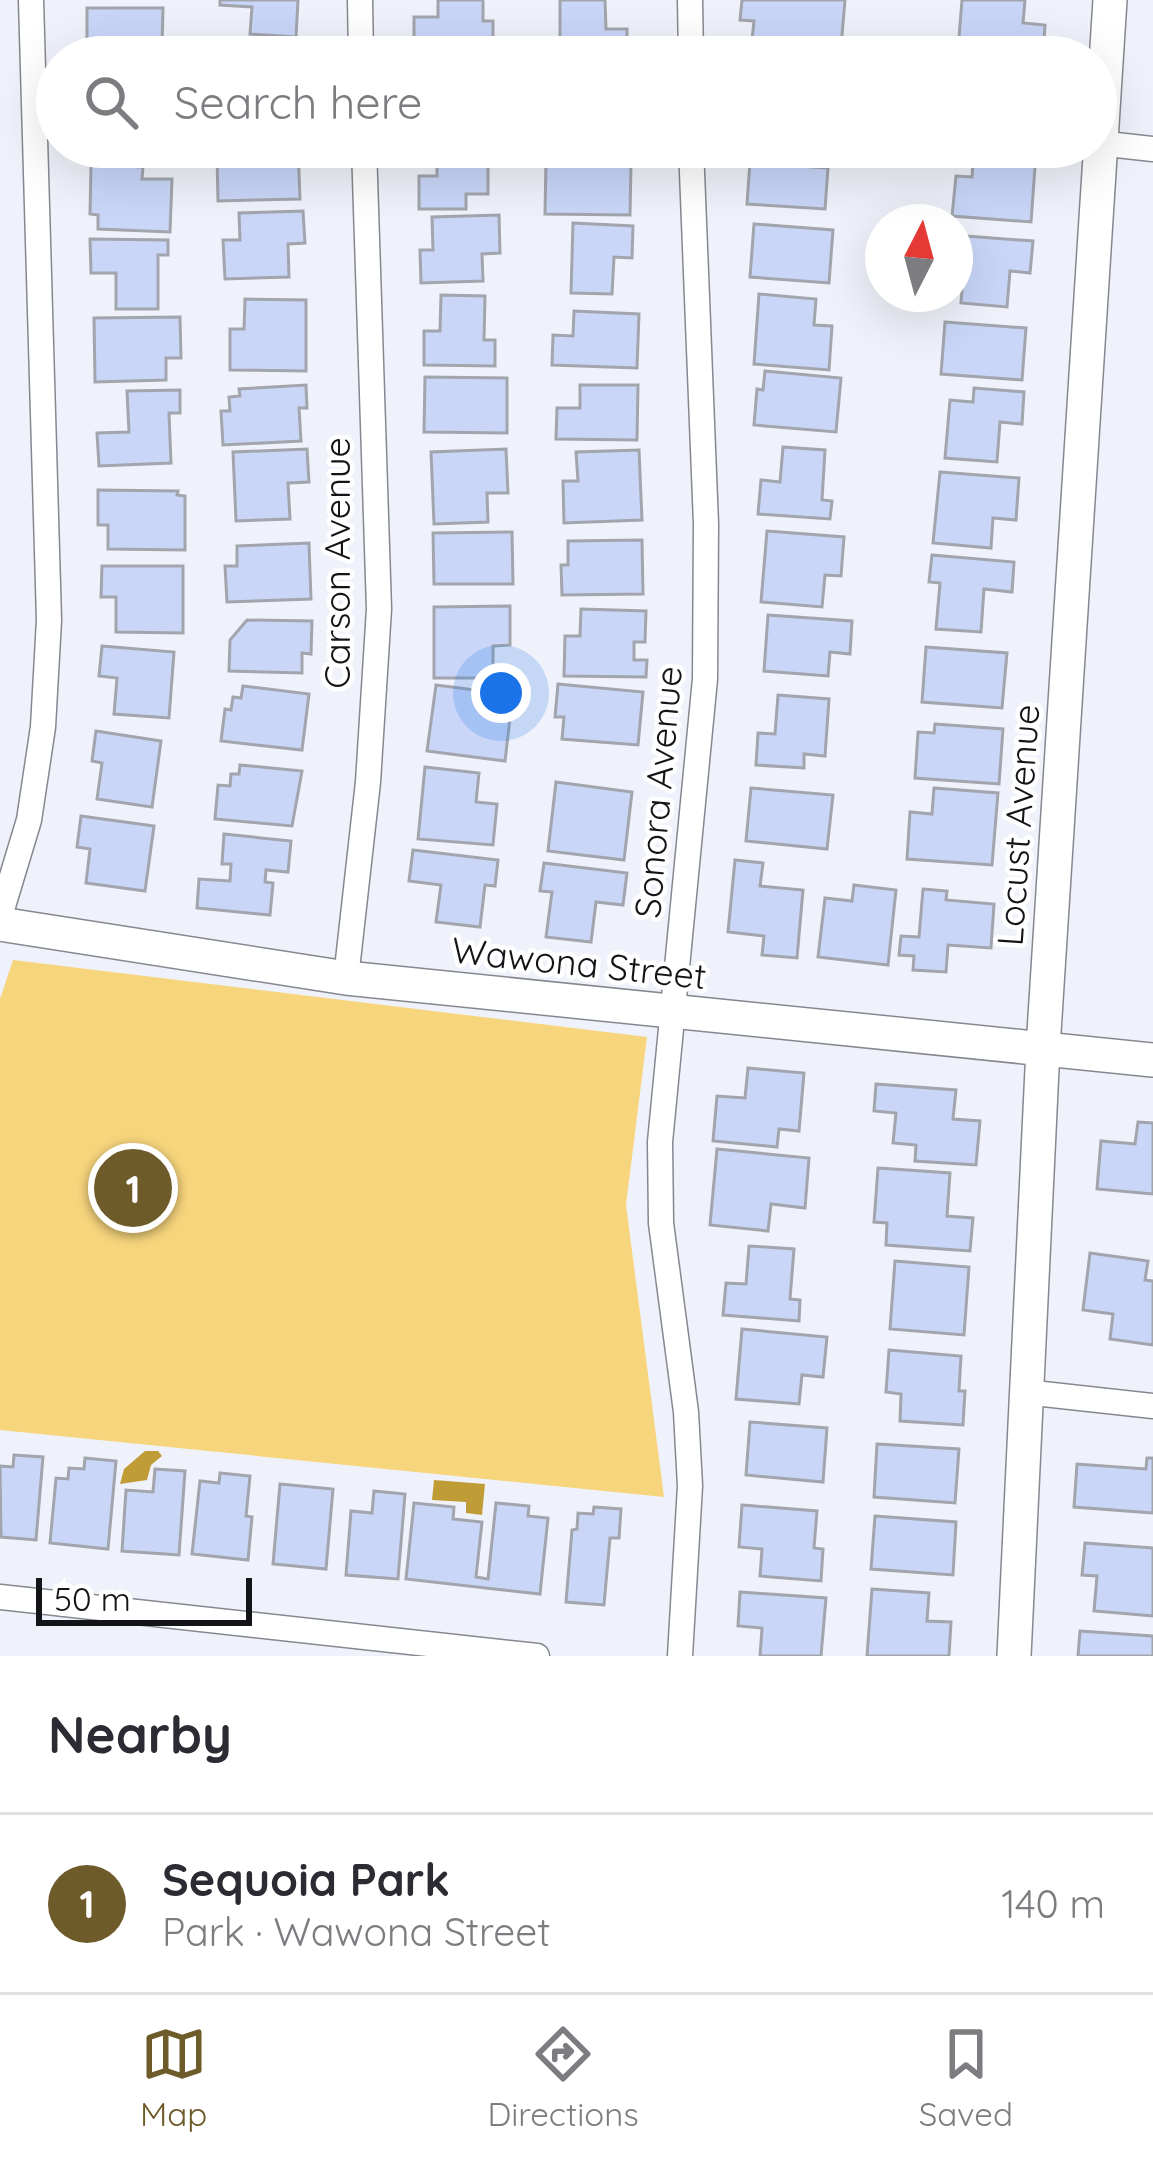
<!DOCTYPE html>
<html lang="en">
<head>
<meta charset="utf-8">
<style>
	:root { --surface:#fff; --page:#f2f2f3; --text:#2b2b33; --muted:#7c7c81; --line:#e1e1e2; --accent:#6e5b2a }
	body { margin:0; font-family:Quicksand,sans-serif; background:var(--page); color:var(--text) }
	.compass { position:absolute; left:865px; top:204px; width:108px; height:108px; border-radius:50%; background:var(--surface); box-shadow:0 12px 48px #0002; rotate:6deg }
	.scale { position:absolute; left:36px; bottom:30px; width:216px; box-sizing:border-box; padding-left:12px; border:6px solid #131417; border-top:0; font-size:33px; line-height:42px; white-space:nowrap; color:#131417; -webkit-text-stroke:9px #fff; paint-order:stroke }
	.you { position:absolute; left:501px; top:693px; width:42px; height:42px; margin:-30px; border:9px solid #fff; border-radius:50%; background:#1a73e8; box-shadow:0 0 0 18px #1a73e833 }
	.badge { display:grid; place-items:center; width:78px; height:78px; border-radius:50%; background:var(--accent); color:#fff; font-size:39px; font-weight:700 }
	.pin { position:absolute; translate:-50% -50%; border:6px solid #fff; box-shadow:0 3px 12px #0006 }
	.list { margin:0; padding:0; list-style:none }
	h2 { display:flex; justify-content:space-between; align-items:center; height:156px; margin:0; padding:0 48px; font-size:51px }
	h2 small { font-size:39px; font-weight:400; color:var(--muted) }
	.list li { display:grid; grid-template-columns:78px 1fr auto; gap:36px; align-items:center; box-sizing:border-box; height:180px; padding:0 48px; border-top:3px solid var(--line) }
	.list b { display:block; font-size:45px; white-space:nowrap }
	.list p { margin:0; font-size:39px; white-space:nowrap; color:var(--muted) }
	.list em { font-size:39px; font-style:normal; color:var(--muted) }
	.icon { flex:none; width:66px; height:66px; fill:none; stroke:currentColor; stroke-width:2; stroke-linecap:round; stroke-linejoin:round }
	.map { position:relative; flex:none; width:1153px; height:1656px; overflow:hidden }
	.search { position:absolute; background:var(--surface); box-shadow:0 12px 48px #0002; left:36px; right:36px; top:36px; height:132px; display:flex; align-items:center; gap:30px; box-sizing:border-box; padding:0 42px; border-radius:66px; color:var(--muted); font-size:45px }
	.sheet { height:336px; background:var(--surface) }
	nav { display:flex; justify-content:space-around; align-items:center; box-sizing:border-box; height:168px; border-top:3px solid var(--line); background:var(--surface); font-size:33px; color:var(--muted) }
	nav a { display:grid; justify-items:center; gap:6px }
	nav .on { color:var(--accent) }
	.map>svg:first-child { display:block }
</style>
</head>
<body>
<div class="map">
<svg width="1153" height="1656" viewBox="0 0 1153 1656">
	<rect width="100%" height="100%" fill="#eff2fa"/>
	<path fill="#f7d57d" d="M13,960l634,77 -21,168 38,292 -664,-67v-431z"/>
	<path fill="#c09c36" d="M145,1451h13l4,5 -11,9 -4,15 -27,4 4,-15z
		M434,1480l51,4 -3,31 -16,-2v-11l-34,-2z"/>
	<path fill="#c9d6f8" stroke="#a2a5ac" stroke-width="3" d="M220,0h78l-2,37 -46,-3 2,-27 -32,-2z
		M438,0h45v21h10v27h-79v-31h24z
		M560,0h45l1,29h21v28h-67z
		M742,0h103l-4,47 -89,-7 2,-19 -14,-1z
		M962,0h63l-2,23 22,2 -2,32 -85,-7z
		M87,8h76l-1,39h-16v10h-59z
		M87,147h70l-1,12 -69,-2z
		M232,147h66l2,52 -82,2 -1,-46h15z
		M437,147h51v47h-22v15h-47v-33h18z
		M751,147h50l-2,19 29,2 -3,41 -78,-5z
		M974,149l62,4 -5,69 -79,-6 4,-40 16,1z
		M546,161l85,2 -1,52 -85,-1z
		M91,165l52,2 -1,12h30l-2,53 -72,-3v-14l-8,-1z
		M303,211l2,32 -17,1 1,33 -64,2 -2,-39h17l-1,-27z
		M499,215l1,38 -18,1 1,27 -62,2 -1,-33h13l-1,-33z
		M573,223l60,3 -1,32 -18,-1 -2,37 -41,-1z
		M754,224l79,6 -4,53 -79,-6z
		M966,236l67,5 -3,32 -20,-2 -3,36 -46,-4z
		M90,239l78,1v15h-10v54h-42v-36h-25z
		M759,294l57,5 -2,26 18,1 -3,44 -75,-6z
		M441,295l44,1 -1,44h11v26l-71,-1v-34h16z
		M245,299l61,1v71l-76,-1v-41h14z
		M574,311l65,3 -2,54 -85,-3 1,-30 20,1z
		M180,317l1,41h-15v22l-71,2 -1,-64z
		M945,322l81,6 -4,52 -81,-6z
		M765,371l76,7 -5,54 -82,-7 3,-36 6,1z
		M425,377l82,1v55l-83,-1z
		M306,385l1,23h-8l2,33 -78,4 -2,-34h9l-1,-14 11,-1 -1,-7z
		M580,385h58l-1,55 -81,-1 1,-31h23z
		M974,388l50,4 -2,32 -22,-2 -3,40 -52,-4 5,-58 23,2z
		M180,390v23h-11l2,50 -72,3 -2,-33 32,-1 -2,-41z
		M783,447l42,3 -3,50 10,1 -2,18 -72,-5 3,-34 19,2z
		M307,449l2,33 -21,1 2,36 -54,2 -3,-69z
		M506,449l2,44h-21l1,29 -54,2 -3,-72z
		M639,450l3,70 -78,3 -1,-42h15l-2,-29z
		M940,472l79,6 -3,42 -23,-2 -2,30 -58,-5z
		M98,490l80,1 -1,4 8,1v54l-77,-1v-24h-10z
		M767,531l77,6 -3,39 -16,-1 -3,32 -61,-5z
		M512,532l1,52h-79l-1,-51z
		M642,540l1,54 -81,1 -1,-30h7v-24z
		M309,543l2,56 -84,3 -2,-36h12v-20z
		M932,555l82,7 -2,30 -28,-3 -3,43 -45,-3 4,-46 -11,-1z
		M102,566h81v67l-67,-1v-35h-15z
		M510,606v39l-17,1v32h-59v-71z
		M581,609l65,2 -1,31h-11v18h13l-1,17 -82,-1 1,-40h15z
		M768,615l84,6 -2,33 -20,-2 -2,24 -64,-5z
		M247,620l65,1 -1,33 -9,-1v20l-73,-2 1,-31z
		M102,646l72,6 -5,66 -55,-4 3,-36 -18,-2z
		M926,647l81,6 -5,55 -80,-6z
		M558,684l85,8 -5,53 -76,-6 2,-22h-9z
		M436,685l47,6 -2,15 30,4 -6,51 -78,-10z
		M243,686l66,8 -7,56 -81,-9 4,-32 6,1 2,-13 8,1z
		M778,695l51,4 -4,57 -21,-2v14l-48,-3 2,-32 17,1z
		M935,724l68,5 -4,55 -84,-6 3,-46 16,1z
		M96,731l65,10 -9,66 -55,-8 5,-36 -10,-2z
		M240,765l62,6 -10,55 -77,-7 3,-34 12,1 1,-12h8z
		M425,767l54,6 -3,29 21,2 -4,41 -75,-6z
		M556,782l76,10 -8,68 -76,-9z
		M751,788l82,7 -6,54 -81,-8z
		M934,788l64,5 -6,72 -85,-6 3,-47 22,2z
		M81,816l73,10 -9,65 -59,-8 4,-34 -13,-2z
		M224,834l67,7 -3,31 -22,-2 -1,12 8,1 -3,32 -73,-7 2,-29 31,2 1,-17h-9z
		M413,850l85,10 -3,26 -10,-1 -5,42 -44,-5 5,-37 -32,-4z
		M735,860l28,3 -3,23 43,4 -6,68 -35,-3 2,-19 -36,-4z
		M544,863l83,10 -4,32 -27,-3 -5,40 -45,-5 6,-45 -12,-1z
		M854,885l42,5 -8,75 -70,-8 7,-59 27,3z
		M923,889l24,2 -1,9 48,4 -3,44 -43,-3 -2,27 -33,-2 1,-14 -15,-1 2,-19 18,1z
		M748,1068l56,5 -5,58 -20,-2 -2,18 -64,-6 4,-45 28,2z
		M876,1084l80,6 -3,29 27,2 -4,44 -61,-4 1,-16 -23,-2 3,-30 -22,-2z
		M1138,1122l15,1v71l-56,-5 4,-48 34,3z
		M717,1149l92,9 -4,50 -34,-4 -3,27 -58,-6z
		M878,1168l72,5 -3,43 26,2 -3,33 -84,-6 1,-22 -13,-1z
		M749,1246l45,3 -4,50 10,1 -1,21 -76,-6 3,-32 20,1z
		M1090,1253l58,8 -3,19 8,1v64l-43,-6 3,-25 -30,-4z
		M895,1261l74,6 -5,68 -74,-6z
		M742,1329l85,8 -4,40 -21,-2 -3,29 -63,-5z
		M889,1350l72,6 -2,35h6l-2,34 -63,-4 1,-27 -15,-2z
		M750,1422l77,6 -4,54 -77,-7z
		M877,1444l82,5 -4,54 -81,-6z
		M14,1455l29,2 -7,83 -35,-3 -1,-71 13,1z
		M85,1458l31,3 -8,88 -58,-6 6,-65 12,1 1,-11 15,1z
		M1147,1458h6v55l-79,-6 3,-43 69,5z
		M155,1469l30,2 -6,84 -57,-4 4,-61 27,2z
		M220,1473l30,3 -4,40 6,1 -4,43 -56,-6 8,-73 19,2z
		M280,1484l53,5 -7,80 -53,-5z
		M374,1491l31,3 -7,85 -52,-4 5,-64 21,2z
		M414,1503l40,4 -1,12 29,3 -6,55 12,2 8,-76 33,3 -1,10 20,2 -8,76 -134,-15z
		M742,1505l75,6 -3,37 9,1 -2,32 -61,-5 2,-27 -23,-2z
		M594,1507l27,2 -2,29h-9l-6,67 -38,-3 6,-72 5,-1 1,-16 15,1z
		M875,1516l81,6 -3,53 -82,-6z
		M1085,1543l68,5v68l-59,-5 3,-35 -15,-1z
		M872,1589l57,4 -2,28 24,1 -2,34h-82z
		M740,1592l86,6 -5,58h-61l2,-28 -24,-2z
		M1080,1631l73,5v20h-75z"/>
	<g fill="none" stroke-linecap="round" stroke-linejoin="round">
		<g stroke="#85888f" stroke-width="27">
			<path id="minor" d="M360,0l1,57
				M690,0l1,57
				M1098,143l55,6
				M0,916l29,-96 14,-93 6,-107 -18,-620
				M346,978l22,-196 11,-173 -15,-462
				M1025,1392l128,14
				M0,1597l537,59
				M680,1656l10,-170 -4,-74 -25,-189 -1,-81 45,-463 1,-155 -15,-377"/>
		</g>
		<g stroke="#85888f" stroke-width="36">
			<path id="tertiary" d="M0,924l346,54 807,82
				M1014,1656l29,-608 67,-1048"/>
		</g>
		<use href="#minor" stroke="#fff" stroke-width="24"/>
		<use href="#tertiary" stroke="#fff" stroke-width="33"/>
	</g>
	<g text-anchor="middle" stroke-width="9" stroke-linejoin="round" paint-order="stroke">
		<g font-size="36" fill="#131417" stroke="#fff">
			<text transform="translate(337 563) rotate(-90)" y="13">Carson Avenue</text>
			<text transform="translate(658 792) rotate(-85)" y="13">Sonora Avenue</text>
			<text transform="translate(1018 825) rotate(-86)" y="13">Locust Avenue</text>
			<text transform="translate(579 963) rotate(6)" y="13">Wawona Street</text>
		</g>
	</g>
</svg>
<svg class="compass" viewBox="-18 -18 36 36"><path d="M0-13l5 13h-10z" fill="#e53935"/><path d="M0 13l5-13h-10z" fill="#7c7c81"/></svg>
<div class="scale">50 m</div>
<div class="you"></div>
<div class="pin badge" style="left:133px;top:1188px">1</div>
<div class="search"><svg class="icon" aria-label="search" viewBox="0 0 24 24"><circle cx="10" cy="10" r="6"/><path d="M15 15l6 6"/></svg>Search here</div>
</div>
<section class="sheet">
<h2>Nearby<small></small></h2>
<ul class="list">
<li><span class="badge">1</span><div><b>Sequoia Park</b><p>Park · Wawona Street</p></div><em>140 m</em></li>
</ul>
</section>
<nav>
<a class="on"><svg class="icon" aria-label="map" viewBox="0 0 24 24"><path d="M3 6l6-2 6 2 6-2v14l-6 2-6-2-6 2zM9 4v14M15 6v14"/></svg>Map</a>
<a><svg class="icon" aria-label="directions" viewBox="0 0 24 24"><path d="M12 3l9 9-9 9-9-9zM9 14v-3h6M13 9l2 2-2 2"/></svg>Directions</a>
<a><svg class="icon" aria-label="saved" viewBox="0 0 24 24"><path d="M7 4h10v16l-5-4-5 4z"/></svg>Saved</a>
</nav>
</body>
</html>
